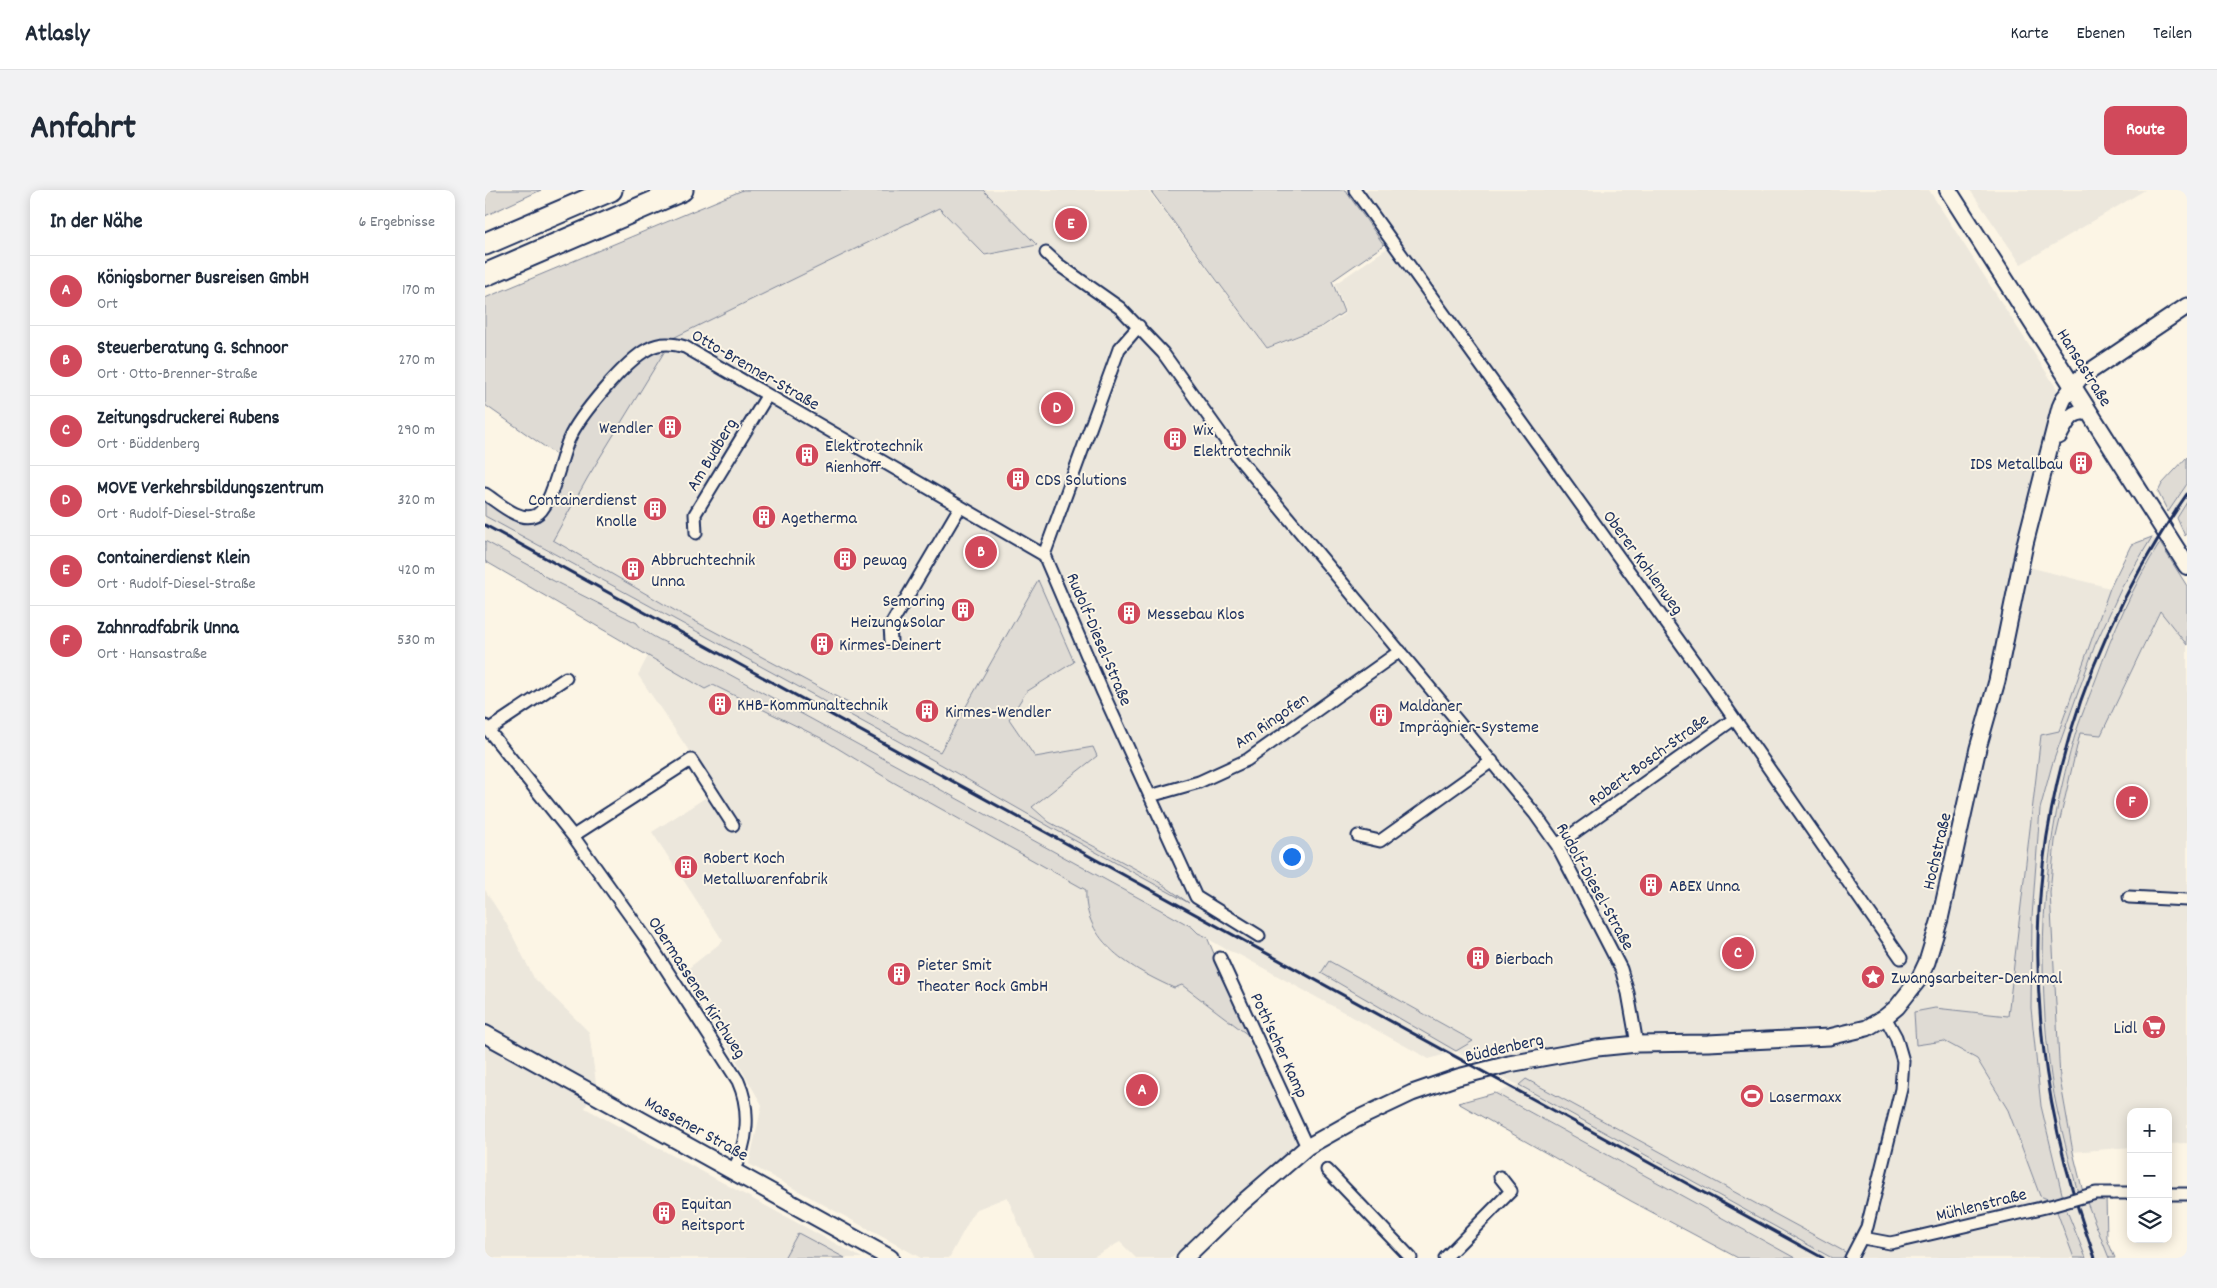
<!DOCTYPE html>
<html lang="de">
<head>
<meta charset="utf-8">
<style>
	:root { --surface:#fff; --page:#f2f2f3; --text:#1f2937; --muted:#747a83; --line:#e0e1e3; --accent:#d1495b }
	body { margin:0; font-family:Dekko,sans-serif; background:var(--page); color:var(--text) }
	.controls { position:absolute; right:15px; bottom:15px; display:grid; overflow:hidden; border-radius:10px; box-shadow:0 2px 12px #0003 }
	.controls button { width:45px; height:45px; display:grid; place-items:center; padding:0; border:0; border-bottom:1px solid var(--line); background:var(--surface); color:var(--text); font:25px sans-serif }
	.you { position:absolute; left:806px; top:666px; width:18px; height:18px; margin:-12px; border:4px solid #fff; border-radius:50%; background:#1a73e8; box-shadow:0 0 0 8px #1a73e833 }
	.badge { display:grid; place-items:center; width:32px; height:32px; border-radius:50%; background:var(--accent); color:#fff; font-size:16px; font-weight:700 }
	.pin { position:absolute; translate:-50% -50%; border:2px solid #fff; box-shadow:0 1px 5px #0006 }
	.list { margin:0; padding:0; list-style:none }
	h2 { display:flex; justify-content:space-between; align-items:center; height:65px; margin:0; padding:0 20px; font-size:21px }
	h2 small { font-size:16px; font-weight:400; color:var(--muted) }
	.list li { display:grid; grid-template-columns:32px 1fr auto; gap:15px; align-items:center; box-sizing:border-box; height:70px; padding:0 20px; border-top:1px solid var(--line) }
	.list b { display:block; font-size:19px; white-space:nowrap }
	.list p { margin:0; font-size:16px; white-space:nowrap; color:var(--muted) }
	.list em { font-size:16px; font-style:normal; color:var(--muted) }
	.icon { flex:none; width:28px; height:28px; fill:none; stroke:currentColor; stroke-width:2; stroke-linecap:round; stroke-linejoin:round }
	.map { position:relative; flex:none; width:1702px; height:1068px; overflow:hidden; border-radius:10px }
	header { display:flex; align-items:center; gap:30px; box-sizing:border-box; height:70px; padding:0 25px; background:var(--surface); border-bottom:1px solid var(--line) }
	header strong { font-size:24px }
	nav { display:flex; gap:28px; margin-inline-start:auto; font-size:18px }
	.intro { display:flex; align-items:center; justify-content:space-between; box-sizing:border-box; height:120px; padding:0 30px }
	h1 { margin:0; font-size:35px }
	.button { padding:12px 22px; border-radius:10px; background:var(--accent); color:#fff; font-size:18px; font-weight:700 }
	main { display:flex; gap:30px; padding:0 30px }
	aside { flex:1; background:var(--surface); border-radius:10px; box-shadow:0 2px 12px #0003 }
	.map>svg:first-child { display:block }
</style>
</head>
<body>
<header>
<strong>Atlasly</strong>
<nav><a>Karte</a><a>Ebenen</a><a>Teilen</a></nav>
</header>
<div class="intro"><h1>Anfahrt</h1><a class="button">Route</a></div>
<main>
<aside>
<h2>In der Nähe<small>6 Ergebnisse</small></h2>
<ul class="list">
<li><span class="badge">A</span><div><b>Königsborner Busreisen GmbH</b><p>Ort</p></div><em>170 m</em></li>
<li><span class="badge">B</span><div><b>Steuerberatung G. Schnoor</b><p>Ort · Otto-Brenner-Straße</p></div><em>270 m</em></li>
<li><span class="badge">C</span><div><b>Zeitungsdruckerei Rubens</b><p>Ort · Büddenberg</p></div><em>290 m</em></li>
<li><span class="badge">D</span><div><b>MOVE Verkehrsbildungszentrum</b><p>Ort · Rudolf-Diesel-Straße</p></div><em>320 m</em></li>
<li><span class="badge">E</span><div><b>Containerdienst Klein</b><p>Ort · Rudolf-Diesel-Straße</p></div><em>420 m</em></li>
<li><span class="badge">F</span><div><b>Zahnradfabrik Unna</b><p>Ort · Hansastraße</p></div><em>530 m</em></li>
</ul>
</aside>
<div class="map">
<svg width="1702" height="1068" viewBox="0 0 1702 1068">
	<rect width="100%" height="100%" fill="#fcf5e5"/>
	<filter id="ink" filterUnits="userSpaceOnUse"><feTurbulence type="fractalNoise" baseFrequency=".02" numOctaves="2"/><feDisplacementMap in="SourceGraphic" scale="10" xChannelSelector="R" yChannelSelector="G"/><feConvolveMatrix kernelMatrix="1 2 1 2 8 2 1 2 1" color-interpolation-filters="sRGB"/></filter>
	<g filter="url(#ink)">
		<path fill="#ece7dc" fill-rule="evenodd" d="M498,0h165l119,159 57,-22 22,-14 -11,-29 64,-44 -35,-50h565l128,199 -43,174 96,25 -51,143 -18,4 -33,282 -73,-9 -21,4 2,33 28,-4 33,18 31,51 32,86 13,5 21,57h-218l-330,-179 -6,7 312,172h-37l-300,-165 23,-8 -62,-34 -27,8 -193,-106 -7,-2 -31,-18 -6,-6 -509,-278 -8,-2 -33,-16 -6,-8 -92,-47 -6,-6 -53,-29v-25l457,249 110,63 131,71 -27,-19 -107,-58 -17,-16 61,-59 -58,10 -26,-38 17,-27 48,-31 -36,-80 -98,172 -266,-143 -121,-70 35,-63 84,-139 267,-130 46,48 52,-11zM844,771l143,79v1l-151,-69z
			M1485,0h175l-124,74z
			M1702,294v18l-10,16 -9,-6z
			M1667,347l8,6 -33,61 -22,50 -29,77 -12,44 -13,66 -6,55 -2,89 6,76 10,60 19,72 -15,5 -22,-92 -10,-98 1,-90 8,-109 12,-44 43,-120 27,-58z
			M1676,421l26,34v498l-19,1v-32h-37v35l-58,5 -13,-73 -10,-187 5,-51 25,-109 21,3z
			M163,466l57,33 8,-4 108,53 72,44 194,108 -1,14 10,29 13,17 72,34 67,51 50,107 -127,116h-35l-16,-16 -29,16h-57l-27,-61 -32,13 -26,48h-28l-172,-94 13,-59 -77,-134 38,-30 -71,-109 64,-41 -78,-116z
			M0,700l21,33 28,55 55,54 7,51 -11,25 277,150h-377z
			M1601,1010l22,54 1,4h-23l-21,-52z"/>
		<path fill="#dfdbd4" stroke="#7d8599" d="M0,0h56l-56,26z
			M258,0h240l54,55 -52,10 -46,-47 -266,130 -12,1 -24,13 -79,104 -73,-51v-107z
			M665,0h195l39,55 -52,36 12,31 -21,14 -56,22z
			M181,159l-78,128 -35,63 121,70 266,142 98,-172 36,82 -48,30 -17,27 26,38 58,-10 4,9 -65,51 17,15 107,58 33,23 -137,-75 -110,-63 -457,-249v-18l41,24 9,-1 8,-6 37,-90 49,-57 21,-16z
			M1702,267v27l-19,28 -10,-20 4,-8z
			M1702,312v31l-2,3 -8,-18z
			M1667,347l-30,50 -27,58 -43,120 -12,44 -8,108 -1,91 10,98 22,92 -10,3 -13,-5 -32,-86 -31,-51 -33,-18 -28,4 -2,-33 21,-4 73,8 33,-281 18,-4 51,-143 21,-43z
			M0,351l53,29 6,6 93,47c7,11 34,23 46,26l509,278 6,6 9,4 41,98 -66,-50 -8,3c-42,-19 -91,-46 -88,-98l-193,-108 -72,-44 -108,-53 -8,4 -220,-128z
			M1675,353l27,43v59l-27,-34 -59,124 -21,-2 -25,108 -5,51 10,187 13,73 10,40 -5,1c-11,-43 -24,-87 -29,-132 -13,-110 -5,-224 27,-329 6,-18 13,-35 20,-53 17,-47 37,-94 64,-136z
			M844,771l144,80 -17,10 -135,-78z
			M1041,889l321,174 -5,5h-10l-313,-173z
			M1010,903l300,165h-57l-107,-57 -173,-98z
			M1621,1007l1,42 8,19h-6l-23,-58z
			M1580,1016l21,52h-12l-18,-49z
			M313,1043l47,25h-61z"/>
		<g fill="none" stroke-linecap="round" stroke-linejoin="round">
			<g stroke="#1b2f5e" stroke-width="15">
				<path id="minor" d="M870,0l355,494 191,274
					M561,63l13,12 61,43 43,45 73,102 299,359 22,31 64,124 7,24 9,51
					M654,136l-20,23 -75,206 59,138 93,204 63,39
					M0,304c13,8 34,29 51,21 16,-8 25,-59 33,-76 10,-23 57,-79 79,-90 12,-7 24,-6 37,-2l359,208
					M211,343l-1,-19 72,-118
					M406,451l-1,-15 70,-119
					M0,536l88,110 75,105 90,140c13,29 10,62 -5,90
					M3,540l78,-52
					M665,606l49,-14 48,-22 153,-109
					M88,646l118,-76 42,65
					M873,646l22,5 112,-80
					M1072,655l177,-126
					M1644,707l58,3
					M735,768l87,189
					M842,980l84,88
					M1627,1003h19
					M1683,1004h19
					M1378,1048l27,5 10,-2 154,-36
					M960,1068l66,-67 -11,-14
					M1366,1068l16,-31 34,-138 2,-28 -7,-24 -11,-20"/>
			</g>
			<g stroke="#1b2f5e" stroke-width="19">
				<path id="tertiary" d="M1574,246c8,-15 12,-26 30,-24
					M700,1068l57,-55 65,-56 48,-27 57,-27 46,-16 51,-13 88,-16 40,-4 71,-1 121,-6 38,-9 18,-11 12,-10 22,-28 8,-17 13,-43 38,-171 19,-67 28,-137 35,-137 4,-9 16,-20 107,-72"/>
			</g>
			<g stroke="#1b2f5e" stroke-width="20">
				<path id="secondary" d="M1463,0l239,376
					M0,844l405,224"/>
			</g>
			<g stroke="#1b2f5e" stroke-width="25">
				<path id="motorway" d="M0,54l126,-54
					M0,85l197,-85"/>
			</g>
			<use href="#minor" stroke="#fcf5e5" stroke-width="11"/>
			<use href="#tertiary" stroke="#fcf5e5" stroke-width="15"/>
			<use href="#secondary" stroke="#fcf5e5" stroke-width="16"/>
			<use href="#motorway" stroke="#fcf5e5" stroke-width="21"/>
			<path stroke="#1b2f5e" stroke-width="3" d="M0,335l1338,733
				M1610,1068c-99,-267 -70,-529 92,-764"/>
			<g stroke="#1b2f5e" stroke-width="15" stroke-linecap="butt">
				<path id="minor-bridge" d="M1569,1015l42,-12h16"/>
			</g>
			<use href="#minor-bridge" stroke="#fcf5e5" stroke-width="11"/>
		</g>
	</g>
	<defs>
		<g id="building-disc" transform="scale(1.25)"><circle r="9.5" fill="#d1495b" stroke="#fcf5e5"/><path d="M-4-6H4V6H1V3H-1V6H-4ZM-2.5-4.3h1.7v1.8h-1.7ZM.8-4.3h1.7v1.8H.8ZM-2.5-1h1.7V.8h-1.7ZM.8-1h1.7V.8H.8Z" fill="#fff"/></g>
		<g id="sight-disc" transform="scale(1.25)"><circle r="9.5" fill="#d1495b" stroke="#fcf5e5"/><path d="M0-6L1.8-2.2L6-1.7L2.9 1.2L3.7 5.4L0 3.3L-3.7 5.4L-2.9 1.2L-6-1.7L-1.8-2.2Z" fill="#fff"/></g>
		<g id="supermarket-disc" transform="scale(1.25)"><circle r="9.5" fill="#d1495b" stroke="#fcf5e5"/><path d="M-6-5.5h2.5l.6 2H6L4.5 2H-2.5L-4.4-4H-6ZM-1.5 3.2a1.3 1.3 0 1 0 .1 0ZM3 3.2a1.3 1.3 0 1 0 .1 0Z" fill="#fff"/></g>
		<g id="stadium-disc" transform="scale(1.25)"><circle r="9.5" fill="#d1495b" stroke="#fcf5e5"/><path d="M0-5a6.5 5 0 1 0 0 10a6.5 5 0 1 0 0-10ZM-3.5-1.8h7v3.6h-7Z" fill="#fff"/></g>
	</defs>
	<g fill-rule="evenodd">
		<use href="#building-disc" x="185" y="237"/>
		<use href="#building-disc" x="690" y="249"/>
		<use href="#building-disc" x="322" y="265"/>
		<use href="#building-disc" x="1596" y="273"/>
		<use href="#building-disc" x="533" y="289"/>
		<use href="#building-disc" x="170" y="319"/>
		<use href="#building-disc" x="279" y="327"/>
		<use href="#building-disc" x="360" y="369"/>
		<use href="#building-disc" x="148" y="379"/>
		<use href="#building-disc" x="478" y="420"/>
		<use href="#building-disc" x="644" y="423"/>
		<use href="#building-disc" x="337" y="454"/>
		<use href="#building-disc" x="235" y="514"/>
		<use href="#building-disc" x="442" y="521"/>
		<use href="#building-disc" x="896" y="525"/>
		<use href="#building-disc" x="201" y="677"/>
		<use href="#building-disc" x="1166" y="695"/>
		<use href="#building-disc" x="993" y="768"/>
		<use href="#building-disc" x="414" y="784"/>
		<use href="#sight-disc" x="1388" y="787"/>
		<use href="#supermarket-disc" x="1669" y="837"/>
		<use href="#stadium-disc" x="1267" y="906"/>
		<use href="#building-disc" x="179" y="1023"/>
	</g>
	<g text-anchor="middle" stroke-width="4" stroke-linejoin="round" paint-order="stroke">
		<g font-size="18" fill="#1b2f5e" stroke="#fcf5e5">
			<text transform="translate(1600 177) rotate(58)" y="6">Hansastraße</text>
			<text transform="translate(271 179) rotate(30)" y="6">Otto-Brenner-Straße</text>
			<text transform="translate(226 264) rotate(-59)" y="6">Am Budberg</text>
			<text transform="translate(1159 372) rotate(54)" y="6">Oberer Kohlenweg</text>
			<text transform="translate(615 449) rotate(67)" y="6">Rudolf-Diesel-Straße</text>
			<text transform="translate(786 530) rotate(-34)" y="6">Am Ringofen</text>
			<text transform="translate(1163 569) rotate(-36)" y="6">Robert-Bosch-Straße</text>
			<text transform="translate(1451 661) rotate(-77)" y="6">Hochstraße</text>
			<text transform="translate(1111 696) rotate(61)" y="6">Rudolf-Diesel-Straße</text>
			<text transform="translate(213 797) rotate(57)" y="6">Obermassener Kirchweg</text>
			<text transform="translate(795 855) rotate(65)" y="6">Poth'scher Kamp</text>
			<text transform="translate(1019 857) rotate(-13)" y="6">Büddenberg</text>
			<text transform="translate(212 938) rotate(29)" y="6">Massener Straße</text>
			<text transform="translate(1496 1014) rotate(-14)" y="6">Mühlenstraße</text>
		</g>
		<g font-size="18" fill="#1b2f5e" stroke="#fcf5e5" text-anchor="start">
			<text x="168" y="243" text-anchor="end">Wendler</text>
			<text x="708" y="245">Wix<tspan x="708" dy="21">Elektrotechnik</tspan></text>
			<text x="340" y="261">Elektrotechnik<tspan x="340" dy="21">Rienhoff</tspan></text>
			<text x="1578" y="279" text-anchor="end">IDS Metallbau</text>
			<text x="550" y="295">CDS Solutions</text>
			<text x="152" y="315" text-anchor="end">Containerdienst<tspan x="152" dy="21">Knolle</tspan></text>
			<text x="296" y="333">Agetherma</text>
			<text x="166" y="375">Abbruchtechnik<tspan x="166" dy="21">Unna</tspan></text>
			<text x="378" y="375">pewag</text>
			<text x="460" y="416" text-anchor="end">Semoring<tspan x="460" dy="21">Heizung&amp;Solar</tspan></text>
			<text x="662" y="429">Messebau Klos</text>
			<text x="354" y="460">Kirmes-Deinert</text>
			<text x="252" y="520">KHB-Kommunaltechnik</text>
			<text x="914" y="521">Maldaner<tspan x="914" dy="21">Imprägnier-Systeme</tspan></text>
			<text x="460" y="527">Kirmes-Wendler</text>
			<text x="218" y="673">Robert Koch<tspan x="218" dy="21">Metallwarenfabrik</tspan></text>
			<text x="1184" y="701">ABEX Unna</text>
			<text x="1010" y="774">Bierbach</text>
			<text x="432" y="780">Pieter Smit<tspan x="432" dy="21">Theater Rock GmbH</tspan></text>
			<text x="1406" y="793">Zwangsarbeiter-Denkmal</text>
			<text x="1652" y="843" text-anchor="end">Lidl</text>
			<text x="1284" y="912">Lasermaxx</text>
			<text x="196" y="1019">Equitan<tspan x="196" dy="21">Reitsport</tspan></text>
		</g>
	</g>
</svg>
<div class="controls">
<button>+</button>
<button>−</button>
<button><svg class="icon" aria-label="layers" viewBox="0 0 24 24"><path d="M12 4l9 5-9 5-9-5zM3 14l9 5 9-5"/></svg></button>
</div>
<div class="you"></div>
<div class="pin badge" style="left:657px;top:900px">A</div>
<div class="pin badge" style="left:496px;top:362px">B</div>
<div class="pin badge" style="left:1253px;top:763px">C</div>
<div class="pin badge" style="left:572px;top:218px">D</div>
<div class="pin badge" style="left:586px;top:34px">E</div>
<div class="pin badge" style="left:1647px;top:612px">F</div>
</div>
</main>
</body>
</html>
